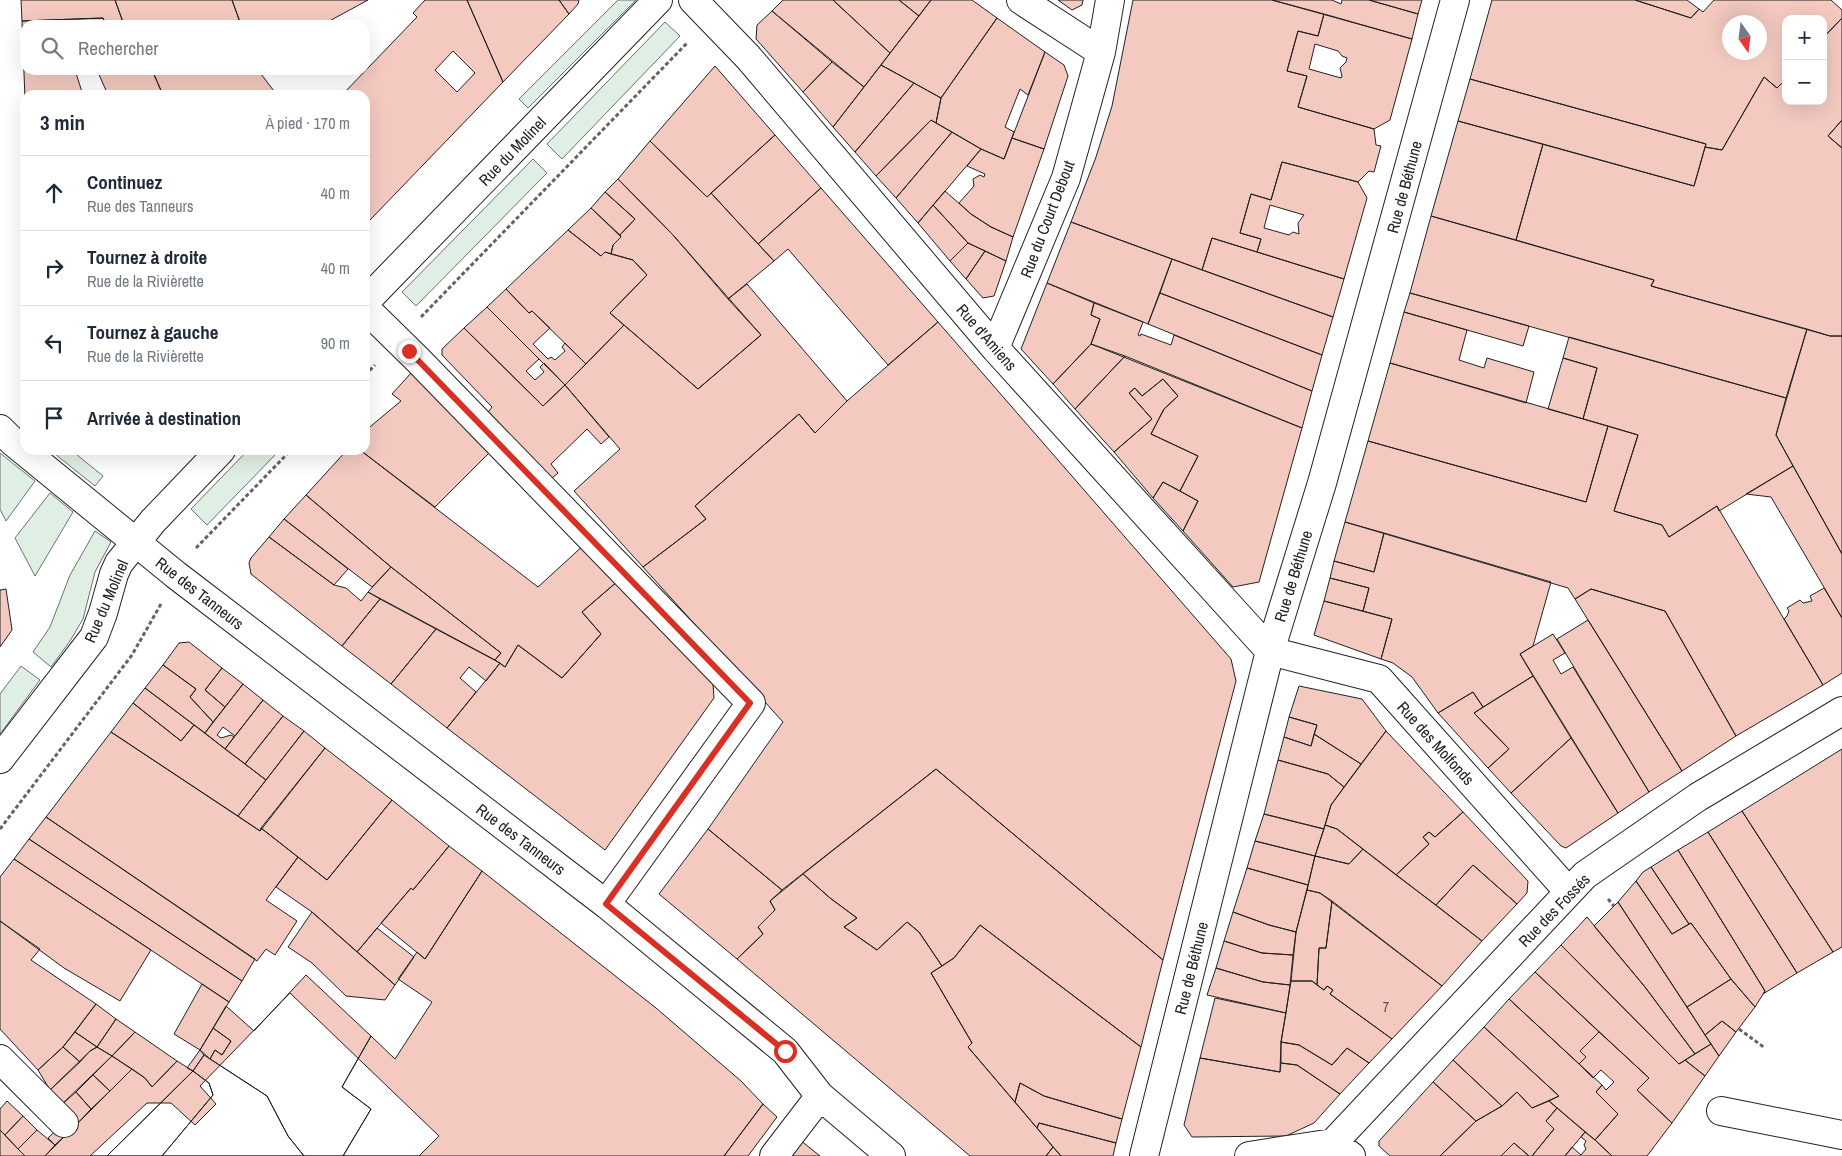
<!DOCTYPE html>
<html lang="fr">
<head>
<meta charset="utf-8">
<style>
	:root { --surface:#fff; --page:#f6f6f7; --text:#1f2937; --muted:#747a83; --line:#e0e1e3 }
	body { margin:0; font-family:"Archivo Narrow",sans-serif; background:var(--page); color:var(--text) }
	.controls { position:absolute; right:15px; top:15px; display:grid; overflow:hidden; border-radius:10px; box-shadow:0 5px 20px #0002 }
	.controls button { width:45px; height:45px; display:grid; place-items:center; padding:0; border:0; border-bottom:1px solid var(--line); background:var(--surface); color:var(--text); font:25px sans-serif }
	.compass { position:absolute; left:1722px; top:15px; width:45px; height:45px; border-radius:50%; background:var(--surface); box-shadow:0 5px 20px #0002; rotate:166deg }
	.stop { position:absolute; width:15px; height:15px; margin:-11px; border:4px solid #d93025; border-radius:50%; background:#fff }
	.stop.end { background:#d93025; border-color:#fff; box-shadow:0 1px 5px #0008 }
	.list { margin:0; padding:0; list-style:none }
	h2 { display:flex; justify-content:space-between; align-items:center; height:65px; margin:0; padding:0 20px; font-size:21px }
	h2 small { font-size:16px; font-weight:400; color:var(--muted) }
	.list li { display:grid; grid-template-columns:32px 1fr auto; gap:15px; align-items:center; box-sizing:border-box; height:75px; padding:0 20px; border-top:1px solid var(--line) }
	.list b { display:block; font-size:19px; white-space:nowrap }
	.list p { margin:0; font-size:16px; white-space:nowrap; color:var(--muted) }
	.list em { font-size:16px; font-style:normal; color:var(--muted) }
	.icon { flex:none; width:28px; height:28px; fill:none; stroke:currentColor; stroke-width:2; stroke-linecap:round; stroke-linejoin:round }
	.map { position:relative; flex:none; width:1842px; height:1156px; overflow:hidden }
	.search { position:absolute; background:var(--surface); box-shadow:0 5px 20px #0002; left:20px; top:20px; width:350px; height:55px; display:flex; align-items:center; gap:12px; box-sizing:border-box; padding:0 18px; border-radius:15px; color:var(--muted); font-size:19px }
	.panel { position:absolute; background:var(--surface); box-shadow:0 5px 20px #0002; left:20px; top:90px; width:350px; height:365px; border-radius:15px }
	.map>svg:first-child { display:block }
</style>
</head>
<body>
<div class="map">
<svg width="1842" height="1156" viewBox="0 0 1842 1156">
	<rect width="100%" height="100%" fill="#fff"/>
	<path fill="#e0efe3" stroke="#6f6f6f" d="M618,0h18l-108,108 -9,-9z
		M665,22l15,14 -118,123 -15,-15z
		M533,159l14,14 -131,133 -14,-14z
		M50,450h21l32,26 -8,10z
		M248,450h22l5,5 -68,70 -16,-16z
		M0,453l35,28 -29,40 -6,-12z
		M50,493l23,19 -38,64 -20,-38z
		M95,531l16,11 -16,30 -12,47 -13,22 -19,26 -18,-15 17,-25 20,-52z
		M21,666l19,14 -40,54v-40z"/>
	<path fill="#f3c9c0" stroke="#222" fill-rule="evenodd" d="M21,0h94l9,25h-18l-3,-7 -81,3z
		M115,0h117l9,25h-117z
		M232,0h136l-46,25h-81z
		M425,0h42l36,82 -133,138 -5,-7v-118h-23l75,-78 -4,-4zM453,51l22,22 -18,19 -22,-22z
		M467,0h92l10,14 -66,68z
		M559,0h20l-1,4 -9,10z
		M783,0h50l57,53 -26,34 -92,-76z
		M833,0h66l20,16 -29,37z
		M899,0h32l-12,16z
		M931,0h41l25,18 -56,80 -60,-33z
		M1058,0h25l-1,5 -10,5z
		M1133,0h139l52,14 -6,22 -20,-5 -11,40 20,5 -9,31 76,22 2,16 5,1 -7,26 -5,-1 -11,11 -76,-20 -11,38 -20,-6 -11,39 21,6 -4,13 -45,-14 -10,32 -131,-48 25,-65 16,-51z
		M1272,0h60l9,4 1,-4h27l49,14 -6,25z
		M1369,0h53l-4,14z
		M1492,0h143l56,18 8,-9 4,3 11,-12h117l11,10v8l-19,20v-19h-37v60l-9,9 -13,-11 -42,73 -17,-3 1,-3 -236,-65zM1730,22h30v30h-30z
		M1635,0h52l12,9 -8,9z
		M772,11l60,51 -29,30 -47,-53 1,-14z
		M1324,14l88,25 -22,81 -16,9 -76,-22 9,-31 -20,-5 11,-40 20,5zM1315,44l23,7 4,5 5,2 -1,4 -6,6 2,8 -1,2 -32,-9z
		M103,18l3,7h-81v45h50l8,25h-58v4l-3,-78z
		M997,18l48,34 -17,43 -8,-6 -15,38 9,5 -10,27 -23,-10 -45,-26 5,-25z
		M1842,18v102l-14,16 14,12v188h-12l-179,-50 3,-6 -138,-40 27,-96 151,42 11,-39 17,3 42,-73 13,11 9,-9v22h37v-63z
		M1045,52l19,13 4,11 -24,73 -32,-11z
		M832,62l32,25 -31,40 -30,-35z
		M881,65l33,18 -59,69 -22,-25z
		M715,66l60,69 -68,62 -57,-56z
		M97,70h55l11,25h-55z
		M152,70h106l19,25h-114z
		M1470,79l236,65 -12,42 -236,-65z
		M914,83l27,15 -5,25 -5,-3 -55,56 -21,-24z
		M931,120l21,12 -56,66 -20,-22z
		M1842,120v28l-14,-12z
		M1458,121l85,23 -27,96 -85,-24z
		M952,132l29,17 -63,74 -22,-25z
		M775,135l46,53 -63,56 -47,-51z
		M1012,138l32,11 -31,88 -22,-10 -20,-13 -12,-11 15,-17 -1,-7 7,-4 4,2 1,-3 -18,-8 14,-17 23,10z
		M650,141l57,56 4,-4 63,68 -46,38 -55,-64 -55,-56z
		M1282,162l76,20 9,16 -23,81 -87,-27 4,-13 -21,-6 11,-39 20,6zM1270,205l34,10 -6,8 1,11 -6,-2 -4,3 -25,-7z
		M618,179l55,56 88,100 -63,54 -88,-76 37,-38 -14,-15 -22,-6 2,-9 8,-8 -1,-2 15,-16 -30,-27z
		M821,188l117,134 -50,43 -100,-116 -14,12 -16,-17z
		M945,191l26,23 20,13 22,10 -7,24 -38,-18 -35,-38z
		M605,192l30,27 -15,16 -29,-27z
		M933,205l35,38 -18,18 -32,-38z
		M591,208l30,29 -8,8 -2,9 -6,-2 -4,4 -33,-26z
		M1431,216l223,64 -3,6 156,43 -21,69 -376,-105z
		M1071,222l101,37 -24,65 -101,-41z
		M568,230l33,26 4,-4 28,8 14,15 -37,38 14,12 -38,39 -54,-53 -3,2 -23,-24z
		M1212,238l132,41 -11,38 -131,-47z
		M968,243l17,8 -19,28 -16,-18z
		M985,251l21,10 -12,35 -11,2 -17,-19z
		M1172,259l161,58 -11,38 -162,-62z
		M1047,283l47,20 -3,12 9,4 -9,25 -38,40 -32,-35z
		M747,284l100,117 -32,32 -16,-19 -104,92 11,13 -63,48 -69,-76 46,-42 -55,-64 59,-60 74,64 63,-54 -33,-36z
		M506,289l23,24 3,-2 18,17 -17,16 15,15 3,-2 4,3 10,-9 -3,-4 3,-4 21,21 -21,21 -78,-78z
		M1160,293l162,62 -10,36 -164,-67z
		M1410,293l119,33 -6,20 -119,-34z
		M1094,303l49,19 -5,13 2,1 1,-2 30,11 3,-10 138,56 -10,37 -211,-84 9,-25 -9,-4z
		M487,307l52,52 -13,12 9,9 9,-8 -4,-5 4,-4 21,22 -22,21 -79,-78z
		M1404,312l63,18 -8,30 25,8 3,-10 47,14 -8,31 -136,-40z
		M938,322l293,337 5,22 -73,279 -227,-191 -154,121 -74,-61 75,-107 -140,-155 63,-48 -11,-13 104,-92 16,19 32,-32z
		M464,328l79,78 22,-21 44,52 -8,7 -14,-15 -36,35 7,9 -7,6 -65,-64 6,-8 -50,-52v-6z
		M1807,329l23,7h12v218l-66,-119z
		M1569,337l217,61 -10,37 17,31 -74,45 -2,-5 -48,31 -7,-12 -48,-14 24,-76 -55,-16 14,-51 -34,-10z
		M1091,344l34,12 -50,53 -22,-25z
		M1125,356l177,72 -43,154 -26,5 -50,-56 15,-30 -18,-10 18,-35 -47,-22 13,-25 14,-13 -15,-17 -21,17 -7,-8 -6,5 23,26 -38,33 -39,-43z
		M1563,358l34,10 -14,51 -35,-10z
		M1390,363l218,63 -22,76 -218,-61z
		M412,372l83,75 -60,60 -75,-57h5v-19l36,-30 -9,-7z
		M1163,379l15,17 -14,13 -13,25 47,22 -18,35 -17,-9 -10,16 -39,-46 38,-33 -23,-26 6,-5 7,8z
		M1608,426l30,9 -24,76 48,14 7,12 48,-31 106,179 -87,51 -71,-125 -74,-22 -16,10 -7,-11 -223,-66 23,-81 218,61z
		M347,450h13l178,137 48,-44 33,37 -37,32 19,22 -39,44 -44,-33 -13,22 -10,-7 6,-7 -110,-86 -85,-72z
		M1793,466l49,88v64l-71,-121 -25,-3z
		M1163,482l35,19 -15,30 -30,-33z
		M306,495l85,72 -19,20 -88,-68z
		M284,519l64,50 -14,16 -65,-48z
		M1345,522l39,11 -10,39 -40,-11z
		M1384,533l167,49 -18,64 -13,8 13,22 -50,31 -10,-15 -35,21 -26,-36 -19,-14 -12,-4 11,-40 -29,-8 6,-23 -39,-10 4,-17 40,11z
		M269,537l65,48 12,3 15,13 7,-9 12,7 -38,47 -91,-72 -2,-11 2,-5z
		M391,567l110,86 -6,7 -127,-68z
		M1330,578l39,10 -6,23 -39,-10z
		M619,580l94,104 1,14 -109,152 -158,-122 53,-65 5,4 13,-22 44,33 39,-44 -19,-22z
		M1824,588l18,30v55l-19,12 -39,-66 3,-3 2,-5 -2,-3 13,-8 3,3 9,-2 -2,-5z
		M6,589l6,41 -12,17v-57z
		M1591,589l74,22 71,125 -54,35 -107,-172z
		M380,599l56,30 -45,55 -49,-38z
		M1324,601l68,18 -11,40 -67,-24z
		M1588,620l94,151 -33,21 -92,-153z
		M436,629l64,34 -14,18 -17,-14 -9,11 16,14 -29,36 -56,-44z
		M1553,634l12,19 -12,7 8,14 12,-7 76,125 -31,21 -98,-159z
		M189,642l33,26 -17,22 20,17 -12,15 -23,-25 6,-8 -33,-24 16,-22z
		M163,665l33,24 -6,8 23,25 -8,11 -60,-45z
		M222,668l21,16 -18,23 -20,-17z
		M1533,676l38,62 -60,55 -23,-25 21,-19 -35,-36z
		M243,684l20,16 -28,36 -12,-9 -6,8 4,3 10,-3 3,2 -9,12 -20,-16z
		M1299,686l63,13 24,32 -25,33 -47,-30 3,-9 -28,-8z
		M145,688l49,37 -13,16 -48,-38z
		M1473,692l10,15 -9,6 35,36 -21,19 -50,-55z
		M263,700l20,16 -38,48 -20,-15z
		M133,703l48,38 13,-16 72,55 -28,36 -127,-84z
		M283,716l21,15 -38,49 -21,-16z
		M1289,717l28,8 -6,21 -27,-9z
		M304,731l21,17 -65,83 -22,-15z
		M1386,731l77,81 -28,25 -6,-5 -6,5 6,7 -33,31 -59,-46 -12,-4 6,-20z
		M111,732l149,99 1,-3 37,29 -32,43 31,21 -22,34 -9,-6 -9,12 -211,-144z
		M1314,734l47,30 -17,23 -16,-13 -50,-14 6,-23 27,9z
		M1571,738l47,75 -52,35 -5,-2 -50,-53z
		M325,748l67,52 -65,80 -66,-52z
		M1842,749v198l-9,5 -91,-141z
		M1278,760l50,14 16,13 -13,18 -7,24 -60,-15z
		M936,769l227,191 -22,87 -161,-122 -26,33 -12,8 -23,-34 -12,-10 -30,28 -33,-23 13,-9 -27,-20 -27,-24z
		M392,800l57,46 -36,44 -2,-2 -54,64 -45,-40 -36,-25 22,-30 29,23z
		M1742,811l91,141 -36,21 -89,-141z
		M1463,812l65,69 -1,12 -10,11 -44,-39 -37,40 -40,-30 33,-31 -6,-7 6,-5 6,5z
		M1264,814l60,15 -9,27 -60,-15z
		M46,817l209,142 -13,22 -213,-142z
		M1325,825l12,4 26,20 -14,15 -34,-8z
		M708,829l74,61 -12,11 5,9 -17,17 5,7 -26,25 -78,-65z
		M1708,832l89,141 -34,21 2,-3 -87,-141z
		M29,839l213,142 -13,21 -215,-143z
		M1255,841l60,15 -7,29 -61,-17z
		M449,846l33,25 -57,88 -44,-36 30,-35 2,2z
		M1363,849l119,92 -40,45 -122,-93 -13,-3 8,-34 34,8z
		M1678,850l87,141 -10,16 -24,-28 -40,-56 -2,1 -38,-57z
		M14,859l137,91 -31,51 -56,-33 -64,-47v-44z
		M1473,865l44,39 -35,37 -46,-36z
		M1651,867l38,57 -17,10 -36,-53 7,-9z
		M1247,868l61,17 -12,47 -27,-7 -36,-13z
		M482,871l174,137 85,73 22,23 -39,52h-381l28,-47 -29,-22 29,-51 24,23 37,-57 -34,-23 19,-27 8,7z
		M803,874l27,24 27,20 -13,9 33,23 30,-28 12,10 23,34 -11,7 41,70 -4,4 85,100 -7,9h-76l-233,-197 26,-25 -5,-7 17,-17 -5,-9z
		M1636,881l36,53 19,-11 40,56 -44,28 -69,-105z
		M1307,890l13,3 12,8 -6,47h-7l-2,37 -5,-4h-21l5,-49z
		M1332,901l110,85 -50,53 -62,-45 3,-4 -6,-4 -3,4 -7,-5 2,-37h7z
		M1618,902l93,142 -16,10 -50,-67 -51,-61z
		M312,912l83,73 -10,15 -39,-4 -34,-33 -24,-16z
		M1233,912l36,13 27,7 -3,23 -31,-2 -38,-12z
		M1587,917l58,70 50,67 -16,10 -118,-119z
		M0,921l40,28 -9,11 65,44 -33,43 -25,23 -38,-41z
		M980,925l161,122 -19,72 -78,-23 -24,-13 -5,19 -47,-55 4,-4 -41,-70 23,-15z
		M377,928l37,29 -19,28 -38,-33z
		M1224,941l38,12 31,2 -3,30 -27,-3 -47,-14z
		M1561,945l118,119 6,-4 20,16 -33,47 -35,-33 12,-12 -114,-106z
		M1216,968l47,14 27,3 -4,28 -79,-18z
		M1535,972l64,60 -19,19 6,6 -7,7 -70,-65z
		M306,975l65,61 -29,51 29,22 -28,47h-39l-16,-20 -21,-40 -57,-37 5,-9 7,5 9,-14 -18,-13 13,-22 28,25z
		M1731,979l24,28 -19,25 -14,-11 -17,14 -18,-28z
		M1291,981h21l12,9 3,-4 6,4 -3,4 62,45 -23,24 -22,-15 -15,17 -33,-20 -18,-3z
		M202,984l27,18 -29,48 -26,-16z
		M290,993l149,143 -20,20h-329l57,-53h24l24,22 21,-21 -16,-18z
		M1215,998l71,15 -5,29 -1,30 -80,-14z
		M1509,999l93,86 -6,7 22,22 -23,26 -46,-39 10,-5 -75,-69z
		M96,1004l20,15 -19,28 -22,-15z
		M116,1019l19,13 -23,24 -15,-9z
		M1722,1021l14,11 -17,24 -14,-21z
		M1484,1027l75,69 -27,12 -15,-16 -15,14 -49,-46z
		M213,1028l18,13 -9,14 -7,-5 -5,9 -10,-9z
		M75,1032l22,15 -7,4 -10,11 -17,-15z
		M135,1032l42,29 -25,26 -7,-9 -33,-22z
		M1599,1032l50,46 -12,12 35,33 -25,33h-35l-17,-16 23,-26 -22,-22 6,-7 4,5 8,-8 -13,-12 -8,8 -14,-14 7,-7 -6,-6z
		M1281,1042l18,3 33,20 15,-17 22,15 -29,31 -43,-29 -16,-2z
		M1711,1044l8,12 -14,20 -20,-16z
		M63,1047l17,15 -30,28 -12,-20z
		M97,1047l15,9 -52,50 -10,-16 40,-39z
		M200,1050l4,5 -11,16 -6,-3z
		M204,1055l63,41 21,40 16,20h-142l51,-61 -4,-12 -16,-12z
		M112,1056l20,13 -22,22 -17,-16z
		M1200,1058l80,14 1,-9 16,2 43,29 -26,29 -28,13 -94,1 -8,-12z
		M1453,1060l49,46 -26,15 -43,-39z
		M177,1061l16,10 -86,85h-62l87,-87 13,9 7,9z
		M193,1071l16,12 4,12 -51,61h-55z
		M93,1075l17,16 -19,18 -15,-17z
		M1433,1082l43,39 -36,35h-50l-11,-10v-5z
		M1020,1083l24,13 78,23 -6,24 -77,-20 -2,5 -22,-26z
		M76,1092l15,17 -16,17 -15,-20z
		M1517,1092l15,16 17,-7 8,7 -11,13 8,8 -22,27h-3l-15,-13 -13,13h-61l36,-35 26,-15z
		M7,1101l16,15 -18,19 -5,-5v-21z
		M763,1104l14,13 -29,39h-24z
		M1557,1108l28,24 -20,24h-33l22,-27 -8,-8z
		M23,1116l14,14 -19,19 -13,-14z
		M64,1123l11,3 -20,19 -7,-7z
		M1039,1123l77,20 -3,13h-52l-24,-28z
		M0,1130l18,19 7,7h-25z
		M37,1130l18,15 -10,11h-20l-7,-7z
		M1585,1132l10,8 17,16h-47l7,-9 9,8 5,-6 -2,-4 2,-4 -5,-4z
		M800,1140l20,16h-31z
		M1514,1143l15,13h-28z
		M1053,1147l8,9h-15z"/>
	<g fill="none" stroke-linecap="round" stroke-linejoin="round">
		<g stroke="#222" stroke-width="30">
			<path id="minor" d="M693,0l55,57 247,291 275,303 109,28 190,213
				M1021,0l80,52
				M365,302l293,-302
				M365,308l53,52 333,343 -145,201
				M995,348l71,-170 35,-126 9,-52
				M0,429l13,13 163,133 430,329 179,147 35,45 71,60
				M0,759l94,-122 9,-24 11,-39 5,-11 34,-42 68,-71
				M0,1059l64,64
				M1721,1111l121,24
				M1333,1143l252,-268 113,-78 144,-86
				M774,1156l46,-60
				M1144,1156l126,-505 52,-168 133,-483
				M1249,1156l84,-13 18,13"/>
		</g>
		<path stroke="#646464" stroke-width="3" stroke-dasharray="4 2.5" stroke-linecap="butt" d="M421,317l267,-275
			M365,375l10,-10
			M196,548l95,-98
			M0,829l132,-174 29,-51
			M1608,899l6,7
			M1739,1029l26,19"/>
		<use href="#minor" stroke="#fff" stroke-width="28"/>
	</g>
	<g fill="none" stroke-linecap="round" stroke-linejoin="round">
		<path stroke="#d93025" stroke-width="6" d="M409,351l341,352 -144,201 179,147"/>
	</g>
	<g text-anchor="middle" stroke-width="4" stroke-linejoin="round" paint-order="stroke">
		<g font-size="14" fill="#564c4a">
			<text x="1386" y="1012">7</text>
		</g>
		<g font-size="16" fill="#222" stroke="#fff">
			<text transform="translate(512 151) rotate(-46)" y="6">Rue du Molinel</text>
			<text transform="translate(1404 187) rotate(-75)" y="6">Rue de Béthune</text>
			<text transform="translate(1047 219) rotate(-69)" y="6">Rue du Court Debout</text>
			<text transform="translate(987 337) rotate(49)" y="6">Rue d'Amiens</text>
			<text transform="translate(1293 576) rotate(-73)" y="6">Rue de Béthune</text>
			<text transform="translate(200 593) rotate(38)" y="6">Rue des Tanneurs</text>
			<text transform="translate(106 601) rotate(-67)" y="6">Rue du Molinel</text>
			<text transform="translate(1436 743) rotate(48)" y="6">Rue des Molfonds</text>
			<text transform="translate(521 839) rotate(37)" y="6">Rue des Tanneurs</text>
			<text transform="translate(1554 910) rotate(-46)" y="6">Rue des Fossés</text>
			<text transform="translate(1191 968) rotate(-76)" y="6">Rue de Béthune</text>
		</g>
	</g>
</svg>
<div class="controls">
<button>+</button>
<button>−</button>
</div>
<svg class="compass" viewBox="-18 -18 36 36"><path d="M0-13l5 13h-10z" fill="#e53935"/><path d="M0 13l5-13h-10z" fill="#747a83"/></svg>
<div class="stop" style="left:785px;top:1051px"></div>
<div class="stop end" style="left:409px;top:351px"></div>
<div class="search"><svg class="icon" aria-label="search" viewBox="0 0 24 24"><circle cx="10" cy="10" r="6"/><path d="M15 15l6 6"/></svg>Rechercher</div>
<section class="panel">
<h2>3 min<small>À pied · 170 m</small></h2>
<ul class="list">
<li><svg class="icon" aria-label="ahead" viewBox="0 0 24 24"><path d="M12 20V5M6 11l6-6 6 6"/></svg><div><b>Continuez</b><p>Rue des Tanneurs</p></div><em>40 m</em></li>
<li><svg class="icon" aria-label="right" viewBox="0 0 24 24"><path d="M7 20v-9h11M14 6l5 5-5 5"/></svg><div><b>Tournez à droite</b><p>Rue de la Rivièrette</p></div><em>40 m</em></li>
<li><svg class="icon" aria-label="left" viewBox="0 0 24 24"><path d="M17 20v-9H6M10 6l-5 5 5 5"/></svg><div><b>Tournez à gauche</b><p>Rue de la Rivièrette</p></div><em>90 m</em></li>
<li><svg class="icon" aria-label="arrive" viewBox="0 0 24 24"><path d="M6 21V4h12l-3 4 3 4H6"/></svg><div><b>Arrivée à destination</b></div></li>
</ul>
</section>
</div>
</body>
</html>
